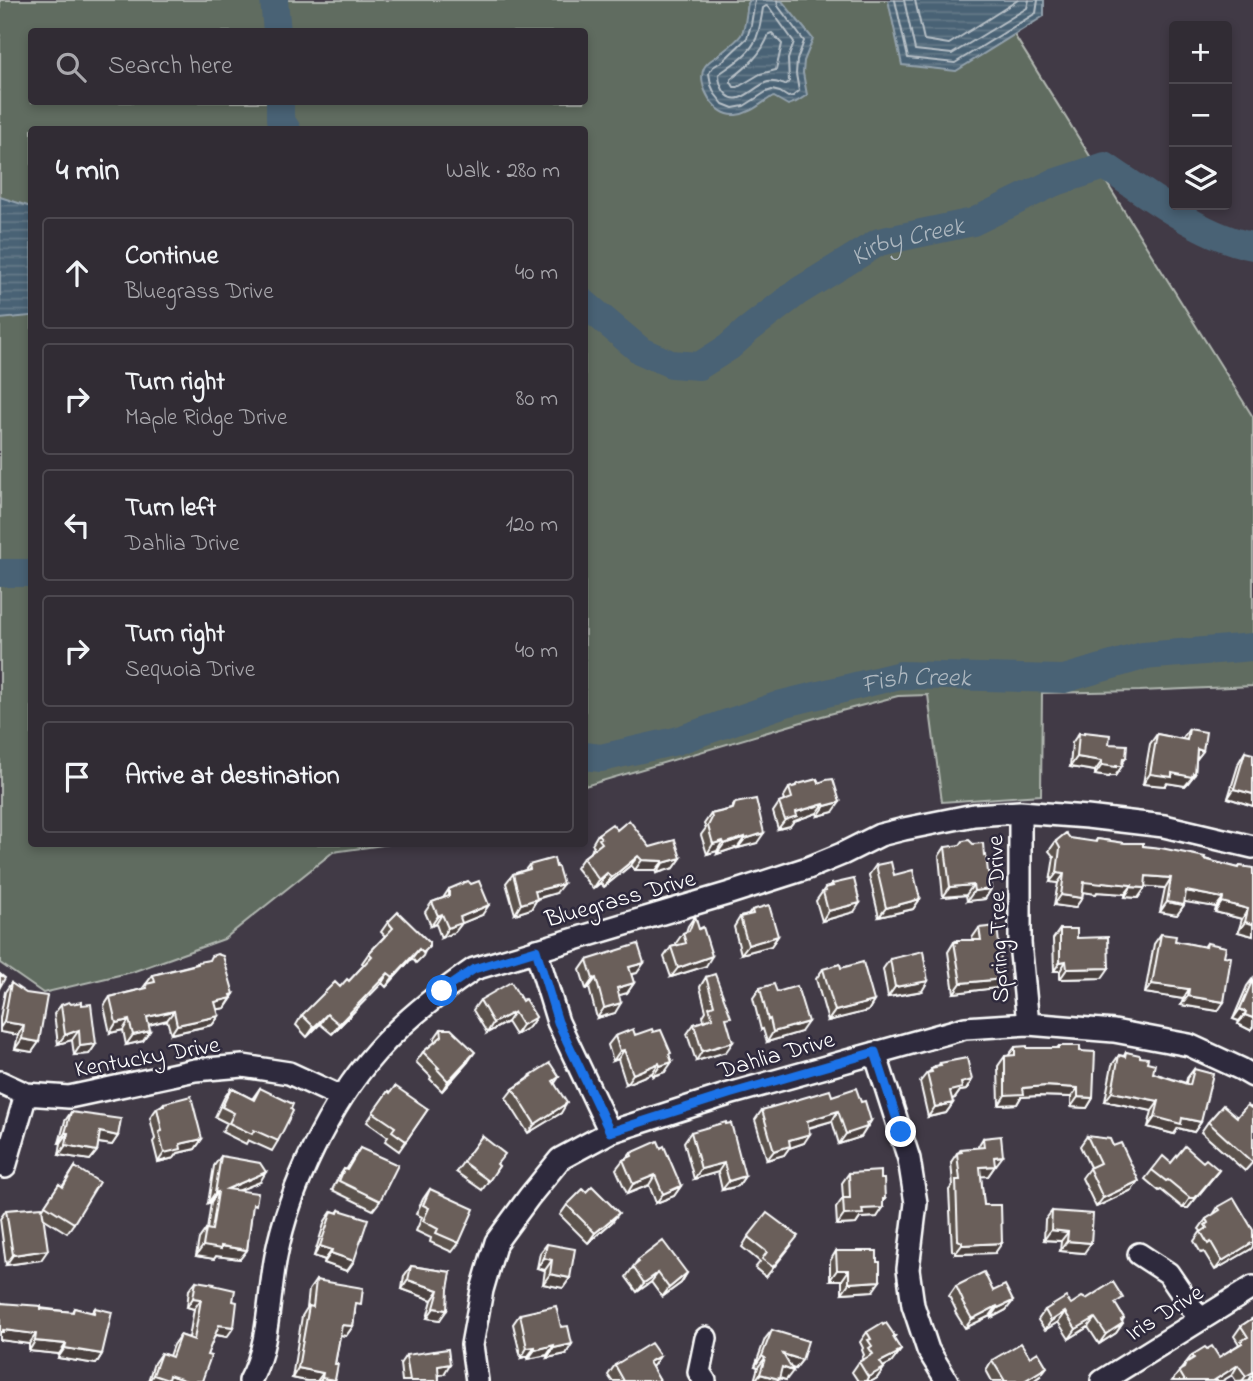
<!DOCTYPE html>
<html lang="en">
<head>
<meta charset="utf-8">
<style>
	:root { --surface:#312c34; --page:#3d3840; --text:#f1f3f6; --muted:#a8a7ac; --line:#4c484f }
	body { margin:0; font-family:"Indie Flower",sans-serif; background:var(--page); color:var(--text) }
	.controls { position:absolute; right:21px; top:21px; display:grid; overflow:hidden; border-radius:7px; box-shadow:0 4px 10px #0003 }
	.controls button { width:63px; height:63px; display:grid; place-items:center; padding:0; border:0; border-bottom:2px solid var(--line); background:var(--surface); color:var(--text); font:35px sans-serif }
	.stop { position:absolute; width:21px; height:21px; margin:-16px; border:5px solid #1a73e8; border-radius:50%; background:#fff }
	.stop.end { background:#1a73e8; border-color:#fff; box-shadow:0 2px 7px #0008 }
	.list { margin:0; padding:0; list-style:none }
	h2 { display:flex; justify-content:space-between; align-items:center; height:91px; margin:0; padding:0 28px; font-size:30px }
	h2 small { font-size:23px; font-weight:400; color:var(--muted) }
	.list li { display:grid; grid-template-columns:46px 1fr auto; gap:21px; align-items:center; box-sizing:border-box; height:112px; margin:0 14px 14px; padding:0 14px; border:2px solid var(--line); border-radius:7px }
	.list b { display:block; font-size:26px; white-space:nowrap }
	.list p { margin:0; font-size:23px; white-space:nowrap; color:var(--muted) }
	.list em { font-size:23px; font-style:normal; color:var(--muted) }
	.icon { flex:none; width:38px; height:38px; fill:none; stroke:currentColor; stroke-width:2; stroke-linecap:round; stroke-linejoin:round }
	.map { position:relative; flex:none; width:1253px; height:1381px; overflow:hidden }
	.search { position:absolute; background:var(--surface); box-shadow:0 4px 10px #0003; left:28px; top:28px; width:560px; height:77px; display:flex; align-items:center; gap:18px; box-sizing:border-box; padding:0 24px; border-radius:7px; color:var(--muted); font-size:26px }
	.panel { position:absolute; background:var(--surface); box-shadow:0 4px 10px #0003; left:28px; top:126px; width:560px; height:721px; border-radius:7px }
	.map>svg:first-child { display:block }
</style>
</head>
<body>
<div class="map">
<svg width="1253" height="1381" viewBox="0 0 1253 1381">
	<defs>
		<pattern id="water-rules" width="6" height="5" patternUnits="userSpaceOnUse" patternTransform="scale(1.75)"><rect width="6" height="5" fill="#4a6274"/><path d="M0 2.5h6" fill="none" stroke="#657a89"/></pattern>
	</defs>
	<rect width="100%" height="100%" fill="#413a46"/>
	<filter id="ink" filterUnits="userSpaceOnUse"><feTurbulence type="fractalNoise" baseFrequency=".0143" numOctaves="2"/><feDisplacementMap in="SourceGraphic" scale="14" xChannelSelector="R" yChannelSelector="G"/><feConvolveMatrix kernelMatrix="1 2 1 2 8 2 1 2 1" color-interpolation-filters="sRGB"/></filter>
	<g filter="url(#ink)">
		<path fill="#616c60" stroke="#b0b6b0" stroke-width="2" fill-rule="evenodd" d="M0,0h1012l-14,9 255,408v269l-113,5 -98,2 -1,102 -99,7 -14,-107 -30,1 -76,20 -237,70 -1,-656h-552v714h358l-57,8 -109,87 -92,33 -89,21 -43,-30zM32,32h552v70h-552z"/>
		<path fill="url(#water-rules)" stroke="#92a1ac" stroke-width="2" d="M750,0l32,1 31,38 -9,22 -1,12 4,22 -11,7 -8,3 -14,-8 -4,1c-11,7 -21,16 -34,17 -21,2 -40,-30 -32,-47 4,-8 10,-9 16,-14 6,-5 16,-12 21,-19 5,-8 5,-22 7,-32z
			M888,0h156v16l-88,55 -54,-6z
			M0,197l31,10 1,109h-2l-30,3z"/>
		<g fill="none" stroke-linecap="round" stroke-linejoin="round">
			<path stroke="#b7c0c7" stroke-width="2" d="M755,0l-4,25 -4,13 -23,22 -11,7 -4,6 2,12 4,9 8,10 10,4 11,-2 22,-14 6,-2 8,2 8,5 5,-1 6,-5 -3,-17 1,-14 7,-19 -26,-35 -1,-6
				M895,0l13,58 47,5 81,-50 2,-13
				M904,0l11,50 37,4 75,-46 2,-8
				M915,0l9,40 25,4 69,-44
				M766,6l3,1 25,35 -6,17 1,23 -4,3c-6,-2 -10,-4 -17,-3 -13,3 -28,25 -41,13 -6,-6 -8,-13 -8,-21 11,-8 28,-18 35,-31 6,-10 7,-24 9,-35z
				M772,33l10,11 -6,26 -16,4 -22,13h-4l-3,-5v-3c16,-12 31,-25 38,-45z"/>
			<g stroke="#4a6274" stroke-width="28">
				<path d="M274,0l3,32"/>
				<path d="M280,102v17l7,11"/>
				<path id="s1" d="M584,303l57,48 30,13 28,2 30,-19 19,-17 51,-39 80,-49 94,-20 80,-39 52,-17c43,29 97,71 148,80"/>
				<path d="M0,573h32"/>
				<path id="s2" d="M584,756l17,2 75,-17 106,-37 118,-29 164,4 79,-23 110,-9"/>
			</g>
			<g stroke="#fff" stroke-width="26">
				<path id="minor" d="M1020,812v131l8,81
					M536,950l22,72 52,110
					M875,1053l34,106 7,44 -8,66 5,36 15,45 19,31
					M0,1082l26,12 43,3 126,-27 48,-4 46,7 52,24
					M5,1167l21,-73
					M1139,1254l29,19 32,47
					M250,1381c20,-37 18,-84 26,-125 13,-68 54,-152 100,-204 28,-32 63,-59 98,-83l256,-76 78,-25 34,-14 38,-19 24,-6 70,-14 46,-3 67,5 77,9 89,21
					M477,1381l-5,-36 10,-55 14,-48 33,-45 31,-38 50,-27 119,-38 236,-66 63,-4 86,7 75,14 52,24 12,7
					M705,1381l-6,-9 7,-34
					M1102,1381l151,-94"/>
			</g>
			<use href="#minor" stroke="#2f2a3d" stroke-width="21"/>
		</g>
		<path fill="#5c524d" stroke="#fff" stroke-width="2" d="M1189,729l14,22 -7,9 -1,14 -7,9 -3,3 -18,-3 -2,3 -22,-2 7,-40 7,-10 25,5z
			M1084,732l25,12 17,14 -4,4v4l-7,10h-5l-1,1 -14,-2v-4l-25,-4 2,-24 7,-10 4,1z
			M1245,752l8,54 -25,-8 11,-36z
			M817,779l16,33 -15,4 -1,-3 -23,8 -4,5 -12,3 -5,-17 6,-9 5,-2 -1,-3 6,-10z
			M735,803l22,40 -19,5v-1l-21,7v-3l-10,3 -6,-19 5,-7 -2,-4 7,-10 20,-5z
			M617,830l33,17 31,11 -7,10 -17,5 -1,-3h-21l-4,-5 -27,22 -4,-4 -7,6 -17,-21 7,-10 10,-8 -1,-1 2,-3 -2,-2 6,-10z
			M1097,839l46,7 61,13 34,9 2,-2 13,2v68l-15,-4 4,-13 -27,-7 1,-5 -32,-6v4l-7,10 -17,-3 5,-24 -20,-2 -7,12 -13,-1v-3l-28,-2 -1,2 -13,-2 -1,6 -7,10 -21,-3 4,-22 -8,-1 4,-25 -5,-6 7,-10 39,1z
			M945,847l39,9 7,33 -6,10 -18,2 -1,-6 -23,2 -4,-41z
			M529,865l27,28 -19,6 -6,10 -16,5 -9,-31 7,-9 12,-4z
			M876,865l18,10 26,24 -7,10 -34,8 -10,-42z
			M832,884l22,28 -32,9 -6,-20 9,-13 6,-2z
			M449,889l33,26 -20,8 -7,9 -14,6 -5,-14 -5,2 -6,-14 7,-10 11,-4z
			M752,910l26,26 -7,10 -30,8 -7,-27 6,-10 8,-2z
			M695,916l11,50 -35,11 -7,-20 7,-10 6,-2 -1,-2 7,-10 3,-1 2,-6z
			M388,922l41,20 -6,14 -7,7 -4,-5 -26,29 -4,-4 -50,51 -12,-10 -13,13 -11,-12 6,-10 38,-28 9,-6 15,-16 -2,-2 7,-10 16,-17 -4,-4z
			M979,928l17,60 -42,5 -6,-41 6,-10 3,-2h16l-1,-2z
			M1060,929l17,9 25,40 -42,1v-8h-6l-1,-32z
			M1161,934l14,7 29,6 3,-4 17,13 -6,55 -37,-6 2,-6 -38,-6 9,-49z
			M890,959l32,32 -34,6 -5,-28z
			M587,960l50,13 -6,1 3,9 -7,10 -8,2 -4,18 -18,5 -8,-30 -3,1 -6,-19z
			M198,962l34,36 -7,10 -8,1 2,7 -7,9 -41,9 -4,-14 -18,5 1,6 -7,10 -17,4 -3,-15 -13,3 -6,-27 6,-9 32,-8 11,-14 43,-11z
			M841,968l33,33 -6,10 -40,10 -12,-42 7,-10z
			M706,977l21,45 -1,30 -30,9 -9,-27 7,-10 10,-3 -1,-5 3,-5 -6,-24z
			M1253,978l-1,48 -2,4 -12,-6 1,-3 -6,-2 14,-33z
			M11,983l28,59 -7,10 -17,-3 3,-14 -18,-3v-14l5,-26z
			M760,988l17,4 24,40 -34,10 -4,-13 -2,1 -8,-32z
			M480,1000l42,1 14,16 -7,10 -14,8 -8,-13 -20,11 -14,-23z
			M61,1005l35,39 -7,10 -15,1 -2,-15 -14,4 -4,-30z
			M441,1029l27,33 -26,29 -12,-12 1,-2 -15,-15 7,-10 12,-10 -1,-3z
			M653,1032l16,23 -4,17 -12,4 -1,-3 -26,11 -8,-25 -5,2 -5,-16 7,-9 20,-1z
			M1059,1046l21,5 13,47 -6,10 -16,-1v-10l-33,-1 -17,1 -4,7 -18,1 -1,-39 7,-10h3l7,-9 12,1h30z
			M1126,1052l14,5 7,5 6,11 33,10 1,-5 7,-9 7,53 -7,10 -16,-4 -4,6 -26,-7 4,-16 -47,-10 7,-36 7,-10 5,1z
			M940,1063l32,17 -6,10 -6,1 -5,7 -3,1 1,4 -7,10 -18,4 -8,-35 7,-9 2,-1 6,-6h3z
			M531,1075l28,2 -4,6 6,30 -33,20 -22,-35 7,-9 15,-10z
			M231,1088l21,11 8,-11 18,53 -6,10 -24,-11 -2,4 -24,-12 5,-9 -12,-6 9,-19z
			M388,1091l40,18 -29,42 -14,-10 3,-4 -21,-15z
			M832,1096l29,6 10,19 -10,16 -22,7 -7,-23 -23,7 -5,15 -15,5 -5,7 -17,5 -12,-40 7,-10z
			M164,1103l38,36 -7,10 -17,4 -4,5 -16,4 -5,-20 2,-3 -5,-21 7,-10 5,-3z
			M1253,1106v56l-8,9 -44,-39 7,-10 29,-5z
			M71,1112l47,24 -6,9 -14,-2 -1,8 -7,9 -31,-5 2,-12h-2l6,-22z
			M691,1132l54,44 -7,10 -16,4 -4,-18 -24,7 -10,-37z
			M482,1136l15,28 2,2 -17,24 -26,-18z
			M1087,1136l45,54 -36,17 -14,-29 8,-11 -10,-21z
			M983,1138l13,27 -1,1 -7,10h-7l3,29 11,48 -40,1v-2l-3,-2 -3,-60 4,-5 -2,-23 6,-9 2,-1 2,-3 16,-1z
			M360,1148l20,53 -7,9 -41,-20 6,-12 6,-9 2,1z
			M661,1148l20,38 -7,10 -18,7 -7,-18 -22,9 -11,-25 7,-9 4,-2 4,-5z
			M221,1156l39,26 -21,8 13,20 -5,40 -7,9 -24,-3 -2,3 -18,-3 3,-17 7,-10 1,1 4,-28 -3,1 6,-37z
			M1203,1162l16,8 -31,38h-5l-22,-18 -2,1 -14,-12 7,-9 19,-7z
			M75,1167l-1,56 -7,10 -24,-15 -2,42 -35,5 -6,-46 6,-9h36l17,-26 3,3z
			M849,1173l34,29 -6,15 -17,1 -4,6 -19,1 -1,-17 7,-10 -1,-15z
			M430,1189l29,54 -7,9 -22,-10 1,-4 -15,-7 6,-14 -6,-3 7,-15z
			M567,1205l45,17 -24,21 -28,-28z
			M1218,1207l35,23v16l-2,3 -36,21 -11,-18 -3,1 -7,-12 7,-10 -2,-2 7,-10 7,-4z
			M339,1210l15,51 -7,10 -23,-8 1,-3 -11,-4 11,-35 7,-10 5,2z
			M1052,1211l32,42 -24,-2 1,-10 -17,-1 1,-20z
			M748,1237l43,9 -25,31 -11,-9 5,-6 -18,-15z
			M547,1244l23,34 -7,10 -20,-4 2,-14 -8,-2 3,-15z
			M836,1251l37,40 -31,2v-13h-12v-19z
			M638,1260l49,13 -6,10 -19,14 -11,-15 -14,10 -11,-15z
			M411,1266l40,6 -11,48 -13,-2 5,-18 -30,-11 2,-13z
			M316,1280l39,33 -2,13 -7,10 -6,-1 -5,29v16l-1,1h-27l-15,-3 10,-62 5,-8 2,-18z
			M196,1281l31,56 -12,-2 -8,20 -5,26h-54l6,-18 7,-10 8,3 4,-11 7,-10 9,3 5,-29 -7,-2 2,-17z
			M956,1286l37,5 20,10 -7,9 -15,8 -1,-2 -25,12 -10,-16 1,-2 -7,-14z
			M0,1303l72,9 2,-4 17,5 4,-5 7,46 -6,10 -38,-6 1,-4 -30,-3v-7l-29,-4z
			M1071,1304l46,3 7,11 -2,3 1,2 -7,10 -17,11 -11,-17 -19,12 -11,-17 -13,8 -7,-10 7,-10z
			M520,1314l46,40 -19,4v-3l-19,4v-3l-7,2 -8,-34z
			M1253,1318v63l-4,-1 -13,1 -4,-6 -10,6h-50l20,-26 15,-6 12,8 19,-12 1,-1 -5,-8 7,-10z
			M772,1330l30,30 -7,9 -4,-1 -5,12 -7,-2 -1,3h-24l4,-14 -3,-1 10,-27z
			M867,1332l28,4 -2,2 8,12 -10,13 -8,4 1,1 -7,10 -5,3h-14l-6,-9 7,-10 4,-3 -1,-1 2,-3 -2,-5 1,-2 -3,-6z
			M406,1355l38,19 -5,1v6h-37l-2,-17z
			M660,1356l-9,11 9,14h-48l-4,-6 7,-10z
			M992,1360l48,16 -7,5h-41l-6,-11z"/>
		<path fill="#4b423f" stroke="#fff" stroke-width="2" d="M1197,749l6,2 -7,9z
			M1077,757l25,4 -7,10 -25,-4z
			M1123,758h3l-6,8h2l-7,10h-5l-1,1 -14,-2 7,-10z
			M1172,773l23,1 -10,12 -18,-3 -2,3 -22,-2 7,-10z
			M1234,789l19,5v12l-25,-8z
			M840,802l-7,10 -15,4 7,-10z
			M824,804l-7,9 -23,8 -4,5 -12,3 7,-9 11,-8z
			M764,833l-7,10 -19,5 7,-9z
			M745,837l-7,10 -21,7 7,-10z
			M723,841l-6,10 -10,3 6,-10z
			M638,856l-7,9 -27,22 7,-9z
			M681,858l-7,10 -17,5 6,-10z
			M642,860l21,1 -7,9h-21z
			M607,873l-7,10 -7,6 6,-9z
			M1057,873l7,1 -6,9 -8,-1z
			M1146,876l25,2 -6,10 -26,-2z
			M1084,882h19l29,3 -7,9 -28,-2 -1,2 -19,-3z
			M563,884l-7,9 -28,8 7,-10z
			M973,885l-7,10 -23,2 7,-10z
			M1131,887l14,1 -7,10 -13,-1z
			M991,889l-6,10 -18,2 7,-10z
			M1186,891l37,7 -7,9 -37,-6z
			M1061,895l21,3 -7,10 -21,-3z
			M537,899l-6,10 -16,5 6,-10z
			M920,899l-7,10 -34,8 7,-9z
			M1167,902l17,3 -7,10 -17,-3z
			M1222,902l26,7 -6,10 -27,-7z
			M860,903l-6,9 -32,9 6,-10z
			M489,905l-7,10 -20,8 -7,9 -14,6 7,-10 12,-11z
			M442,914l-6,10 -5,2 7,-10z
			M1245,922l8,2v12l-15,-4z
			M778,936l-7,10 -30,8 7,-9z
			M419,949l-7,9 -26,29 7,-10z
			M712,956l-6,10 -35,11 7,-9z
			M1066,961l-6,10h-6l6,-9z
			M644,963l-7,10 -14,3 6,-9z
			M1109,968l-7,10 -42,1 7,-10z
			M388,973l-6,10 -50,51 7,-10z
			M596,978l-7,10 -3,1 7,-10z
			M1003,979l-7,9 -42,5 7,-10z
			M928,981l-6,10 -34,6 7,-10z
			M634,983l-7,10 -17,5 7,-10z
			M1152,984l37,5 -6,10 -38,-6z
			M234,994l-9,14 -16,3 6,-9z
			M1188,996l36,6 -6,9 -37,-6z
			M874,1001l-6,10 -40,10 7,-10z
			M621,1003l-6,10 -18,5 7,-10z
			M1240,1009l6,3 -7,9 -6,-2z
			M174,1011l-7,9 -27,7 7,-10z
			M514,1012l-7,10 -20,11 6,-10z
			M327,1014l-7,10 -13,13 7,-10z
			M1245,1015l8,3v9l-3,3 -12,-6z
			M219,1016l-7,9 -41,9 6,-9z
			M536,1017l-7,10 -14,8 7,-10z
			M129,1020l-6,10 -13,3 6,-10z
			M4,1022l20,3 -6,10 -18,-3v-4z
			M808,1022l-7,10 -34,10 6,-10z
			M79,1030l-7,10 -14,4 7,-9z
			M150,1031l-7,10 -17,4 7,-10z
			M22,1039l17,3 -7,10 -17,-3z
			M733,1042l-7,10 -30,9 6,-10z
			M96,1044l-7,10 -15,1 6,-9z
			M624,1050l-6,9 -5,2 7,-10z
			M475,1052l-7,10 -26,29 6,-10z
			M672,1062l-7,10 -12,4 7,-10z
			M659,1063l-7,10 -26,11 7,-10z
			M972,1080l-6,10 -6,1 -5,7 -12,3 7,-10 11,-8z
			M1045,1086l33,2 -7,9 -33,-1 -17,1 -4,7 -18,1 6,-10 18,-7z
			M1112,1092l47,9 -7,10 -47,-10z
			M1078,1097l15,1 -6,10 -16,-1z
			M567,1103l-6,10 -33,20 7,-9z
			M953,1103l-7,10 -18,4 7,-10z
			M838,1111l-6,10 -32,9 7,-9z
			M1155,1117l27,1 19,4 -7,10 -16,-4 -4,6 -26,-7z
			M871,1121l-10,16 -22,7 7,-10z
			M100,1132l18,4 -6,9 -19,-3z
			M65,1133h3l-7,10h-2z
			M810,1134l-6,9 -15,5 -5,7 -17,5 7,-9 15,-11z
			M202,1139l-7,10 -17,4 -4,5 -16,4 6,-9 16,-9z
			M66,1145l31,6 -7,9 -31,-5z
			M1003,1156l-7,9 -9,1 7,-9z
			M724,1163l-6,9 -24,7 7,-10z
			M995,1166l-7,10 -15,1 7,-10z
			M1219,1170l-31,38h-5l7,-10z
			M266,1172l-6,10 -40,16 7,-9z
			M655,1175l-6,10 -22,9 6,-10z
			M745,1176l-7,10 -16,4 7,-9z
			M1139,1181l-7,9 -36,17 7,-9z
			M681,1186l-7,10 -18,7 7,-9z
			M218,1192l-7,10 -3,1 7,-10z
			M883,1199h2l-7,9h5l-6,9 -17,1 -4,6 -19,1 7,-10 18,-6z
			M619,1213l-7,9 -24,21 7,-10z
			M1051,1230l17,2 -7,9 -17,-1z
			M1067,1241l24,2 -7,10 -24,-2z
			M1253,1242v4l-2,3 -36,21 7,-9z
			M1002,1243l-7,10 -40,1 7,-9z
			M203,1246h18l26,4 -7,9 -24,-3 -2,3 -18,-3z
			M320,1246l12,4 -7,10 -11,-4z
			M48,1250l-7,10 -35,5 7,-10z
			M331,1253l23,8 -7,10 -23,-8z
			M544,1258l8,2 -7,10 -8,-2z
			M837,1270h12l-7,10h-12z
			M658,1273l-7,9 -14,10 7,-9z
			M687,1273l-6,10 -19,14 7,-9z
			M550,1274l20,4 -7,10 -20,-4z
			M408,1280l31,10 -7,10 -30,-11z
			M880,1281l-7,10 -31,2 7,-10z
			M193,1298l8,1 -7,10 -7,-2z
			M1013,1301l-7,9 -15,8 7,-10z
			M997,1306l-7,10 -25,12 7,-9z
			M434,1308l13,2 -7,10 -13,-2z
			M1065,1312l-7,10 -13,8 6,-9z
			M1095,1318l-7,9 -19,12 7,-10z
			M1124,1318l-6,9 5,-4 -7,10 -17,11 7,-10z
			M219,1325l15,2 -7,10 -15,-3z
			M342,1325l11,1 -7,10 -11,-2z
			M3,1330l33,4 -7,10 -29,-4v-8z
			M35,1341l31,3 -7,10 -30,-3z
			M572,1344l-6,10 -19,4 7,-10z
			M554,1345l-7,10 -19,4 7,-9z
			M535,1347l-7,9 -7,2 6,-10z
			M65,1348l37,6 -6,10 -38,-6z
			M901,1350l-10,13 -18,9 7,-10z
			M783,1354l19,6 -7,9 -19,-6z
			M660,1356l-7,10 -11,6 7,-10z
			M762,1356l3,2 -7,9 -3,-1z
			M450,1364l-6,10 -13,2 7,-10z
			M1238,1365l-6,10 -10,6h-9z
			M782,1367l11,4 -7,9 -10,-3z
			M1047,1367l-7,9 -7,5h-9z
			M298,1368l25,5 -6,8h-10l-15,-3z
			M884,1368l-7,10 -5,3h-6l2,-4z
			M1253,1372v2l-4,6 -7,1 4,-5z
			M760,1374l19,5 -1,2h-23z
			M153,1375h16l18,6h-38z
			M322,1378l13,2 -1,1h-14z"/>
		<path fill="#6b5f5a" stroke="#fff" stroke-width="2" d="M1189,729l17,3 -3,19 -6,-2 -2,25 -2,-1 -1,4 -20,-4v4l-22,-3 7,-40 30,6z
			M1084,732l26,3 -1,9 18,1 -1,13h-3l-1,8h-6v1l-14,-2v-4l-25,-4 2,-24 5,1z
			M1245,752l8,2v40l-19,-5z
			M817,779l2,4 7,-3 7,-1 7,23 -15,4 -1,-2 -28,8 1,4 -12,4 -6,-17 13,-5 -3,-10 7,-2 2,-2z
			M756,799l8,34 -19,6v-2l-21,7 -1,-3 -10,3 -5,-18 4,-8 -1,-4 22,-5 2,-6z
			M629,820l21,27 25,-7 6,18 -18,5v-2l-21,-1 -4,-4 -27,22 -4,-5 -8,7 -16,-22 19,-15 -3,-4 2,-1 -3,-4 14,-10 5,6z
			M1066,833l4,5 26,4 1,-3 28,4h18v3l18,2 44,9 -1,2 35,9 1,-2 13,2v56l-8,-2 3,-13 -26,-7 1,-4 -37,-7 -2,14 -17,-3 4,-24 -25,-2 -1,12 -14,-1 1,-2 -29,-3 -1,2 -18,-2 -2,16 -21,-3 3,-21 -7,-1 3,-25 -4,-7z
			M969,840l4,4 10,-1 1,13 2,-1 2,17h2l1,17 -17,2 -1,-6 -23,2 -5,-40 15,-2 3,-4z
			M554,858l2,9h2l5,17 -28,7 2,8 -16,5 -8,-30 17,-5 -1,-4z
			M891,862l3,13 19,-5 7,29 -34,9 -10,-43z
			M854,879l6,24 -32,8 -5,-19 3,-1 -1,-3 8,-2 -1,-2z
			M468,881l3,3 8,-3 10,24 -29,12 2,6 -14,5 -6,-14 -4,2 -6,-14 17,-6v-7z
			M769,905l9,31 -30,9 -8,-28 13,-3 -1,-4z
			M398,912l31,30v5l-6,6 -4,-4 -26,28 -5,-4 -49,51 -12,-10 -13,13 -12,-12 33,-33 5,5 7,-8 2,2 23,-25 -3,-3 24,-25 -5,-6z
			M695,916l4,13 4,-2 9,29 -34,12 -7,-21 15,-4 -3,-10 6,-2z
			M997,926l6,53 -42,4 -7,-41h3v-2h24l-2,-12z
			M1060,929h17v9l31,-1 1,31 -42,1 -1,-8 -6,1z
			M1161,934l15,2 -1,5 31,6 1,-4 19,4 -2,9 7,1 -7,45 -36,-6 1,-7 -37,-5z
			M638,944l6,19 -15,4 5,16 -17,5 4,15 -17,5 -8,-30 -3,1 -6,-19z
			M923,951l5,30 -33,6 -5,-28z
			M217,954l6,2 11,38 -3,1 1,3 -17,4 4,14 -42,9 -3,-14 -27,6 3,14 -17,4 -4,-15 -13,3 -6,-26 37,-9 -1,-4 9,-2 -2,-7 45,-11v-2l11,-2 2,-4z
			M863,962l11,39 -39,10 -12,-42 17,-5 1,4z
			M0,974l5,4 -5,9z
			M715,974l16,43 -5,1 7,24 -31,9 -8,-27 19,-6 -4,-11 5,-2 -8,-28z
			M1253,979v39l-8,-3 1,-3 -6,-3z
			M511,982l11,19 3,-2 11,18 -14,8 -8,-13 -21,11 -13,-23z
			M11,983l15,10 21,3 -8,46 -17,-3 2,-14 -20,-3z
			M774,984l3,8 20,-6 11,36 -35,10 -3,-13 -2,1 -8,-32z
			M69,1002l2,2 11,-2v3l9,-1 5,40 -16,2 -1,-16 -14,5 -4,-30z
			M441,1029h10l24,23 -27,29 -11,-12 2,-1 -16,-16 19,-16z
			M633,1029l2,6 17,-6 1,3 8,-2 10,23 -2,1 3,8 -12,4 -1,-3 -26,11 -9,-24 -4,1 -5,-15z
			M1027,1046v2h32v-2h21v5l15,1 -2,46 -15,-1v-9l-33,-2 -22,2 1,6 -19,1v-39l10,-1v-8z
			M1126,1052l14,3v2l8,1 -1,4 8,2 -2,9 37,12 4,-16 19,5 -12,48 -19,-4 -1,6 -26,-7 4,-16 -47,-9 7,-37 6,2z
			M967,1058l5,22 -11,3 1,5 -12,3 3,12 -18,4 -8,-34 5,-1 -1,-3 5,-1 -1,-2 6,-1 -1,-2z
			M550,1063l9,14 -6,4 14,22 -32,21 -22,-35 19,-13 -1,-1z
			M395,1086l33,23 -22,32 -14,-10 3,-4 -22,-15 15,-21 2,2z
			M231,1088l23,12 6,-12 33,16 -2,5 2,2 -15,30 -24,-11 -2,4 -23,-11 5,-10 -12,-6z
			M856,1088l5,14 4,-1 6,20 -5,2 1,4 -21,7 -8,-23 -31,10 3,13 -21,6 1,6 -16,5 -12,-41 68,-20 2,6z
			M191,1096l11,43 -22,5 1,5 -17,4 -5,-21 3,-1 -5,-23 7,-3v-2z
			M1223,1105l14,12 10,-12 4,3 2,-2v54l-1,2 -44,-40z
			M71,1112l50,7 -3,17 -18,-4 -3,19 -31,-6 2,-12h-3z
			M726,1122v2l5,-1 14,53 -16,5 -5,-18 -23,6 -10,-37z
			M482,1136l23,18 -8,10 2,2 -10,15 -26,-19z
			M1001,1136l2,20 -9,1 1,9 -15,1 4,38h17l1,38 -40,2v-3l-4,-2 -2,-60h4l-3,-27 5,-1 -1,-3 23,-2 -1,-9z
			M1087,1136l23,3 3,7 8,-3 18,38 -36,17 -14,-30 11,-5z
			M658,1141l3,7 3,-2 17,40 -18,8 -8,-19 -22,9 -10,-24 9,-4 -1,-3z
			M1185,1146l18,16 3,-3 13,11 -24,28h-5l-22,-18 -2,1 -14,-11 11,-14 8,7z
			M360,1148l38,17 -18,36 -41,-20 5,-12 3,1z
			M221,1156l39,7 6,9 -39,17 31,4 -2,12 -3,-1 -6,46 -26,-4v3l-18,-3 3,-17 6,1 6,-38 -3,1z
			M75,1167l24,15 -25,41 -29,-18 14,-21 4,3z
			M881,1171v8h3l1,20h-2v9l-21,1 1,5 -19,1 -1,-17h7l-1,-25z
			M592,1186l27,27 -24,20 -28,-28 16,-16 3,3z
			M430,1189l44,20 -15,34 -23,-10 2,-4 -15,-8 6,-13 -6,-3z
			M1234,1198l19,32v12l-31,19 -11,-19 -3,2 -7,-12 6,-4 -2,-3 3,-2 -2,-4 14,-9 -2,-3z
			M42,1207l6,43 -35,5 -7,-45z
			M339,1210l29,9 -14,42 -23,-8 1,-3 -12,-4 12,-35 6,2z
			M1052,1211l41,3 -2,29 -24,-2 1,-9 -17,-2z
			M767,1213l31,23 -25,31 -11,-8 5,-7 -19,-15z
			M663,1241l24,32 -18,15 -11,-15 -14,10 -11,-16 6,-5 -1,-2z
			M547,1244l28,5 -5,29 -20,-4 2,-14 -8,-2z
			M836,1251h41v11h3v19l-31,2v-13h-12z
			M411,1266l40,6 -3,17 -1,21 -13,-2 5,-18 -31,-10z
			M984,1272l9,19 12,-6 8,16 -15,7 -1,-2 -25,13 -10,-17 1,-1 -7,-15z
			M316,1280l47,8 -2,16 -5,-1 -3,23 -11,-1 -7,39h3l-3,16 -13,-2 1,-5 -25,-5 11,-62 4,1z
			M196,1281l18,3 -1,1 22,5 -2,11 4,1 -3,25 -15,-2 -12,30 4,1 -9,25h-15l-18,-6 -1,5 -15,-5 8,-22 11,4 8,-22 14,5 7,-41 -8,-1z
			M1113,1282l10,16 -8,5 9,15 -3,2 2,3 -17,11 -11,-16 -19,11 -11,-17 -14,9 -6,-11 21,-13 5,7 11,-7 4,2z
			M0,1303l41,3v3l32,3 1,-4 20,5 1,-5 17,4 -10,42 -37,-6 1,-4 -31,-3 1,-7 -33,-4v2h-3z
			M556,1306l5,21 7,-1 4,18 -18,4v-3l-19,5v-3l-8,1 -7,-34z
			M1253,1318v54l-7,4 -8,-11 -25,16h-28l-6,-10 5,-3 2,-5 8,-5 -2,-3 13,-8 2,2 5,-3 7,11 23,-14 -1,-2 7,-4 -7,-11z
			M882,1323l1,2 3,-2 9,13 -2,1 8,13 -4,2 1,1 -18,9 4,6 -16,9 -9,-15 14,-8 -4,-6 3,-2 -4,-6 3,-1 -4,-7z
			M772,1330l36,11 -6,19 -19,-6 10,17 -11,-4 -3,12 -19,-5 5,-16 -3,-2z
			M651,1343l9,13 -11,6 11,19h-36l-9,-16z
			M1021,1343l9,14 8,-5 9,15 -23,14h-19l-13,-21z
			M448,1349l2,15 -12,2 1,15h-29l-4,-26z"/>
	</g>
	<g fill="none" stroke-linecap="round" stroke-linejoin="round" filter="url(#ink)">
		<path stroke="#1a73e8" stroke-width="9" d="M442,991l32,-22 62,-19 22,72 52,110 119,-38 146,-42 26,80"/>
	</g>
	<g text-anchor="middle" stroke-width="5" stroke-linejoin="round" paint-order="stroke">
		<g font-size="24" fill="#fff" stroke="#2f2a3d">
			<text transform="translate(620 898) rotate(-16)" y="8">Bluegrass Drive</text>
			<text transform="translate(997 919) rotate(-92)" y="8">Spring Tree Drive</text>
			<text transform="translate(776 1054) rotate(-16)" y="8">Dahlia Drive</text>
			<text transform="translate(147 1056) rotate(-10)" y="8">Kentucky Drive</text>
			<text transform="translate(1164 1312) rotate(-32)" y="8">Iris Drive</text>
		</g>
		<g font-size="26" font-style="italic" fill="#aeb8c0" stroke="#2f2a3d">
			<text dy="9" stroke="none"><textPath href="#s1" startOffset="382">Kirby Creek</textPath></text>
			<text dy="9" stroke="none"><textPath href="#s2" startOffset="343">Fish Creek</textPath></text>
		</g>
	</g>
</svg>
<div class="controls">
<button>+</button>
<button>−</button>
<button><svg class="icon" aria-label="layers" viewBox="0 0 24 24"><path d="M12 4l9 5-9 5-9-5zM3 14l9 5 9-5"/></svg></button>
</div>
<div class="stop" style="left:442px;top:991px"></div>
<div class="stop end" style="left:901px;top:1132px"></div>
<div class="search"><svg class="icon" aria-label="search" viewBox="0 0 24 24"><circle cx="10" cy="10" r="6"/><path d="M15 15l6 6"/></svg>Search here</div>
<section class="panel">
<h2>4 min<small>Walk · 280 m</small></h2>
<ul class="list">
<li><svg class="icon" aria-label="ahead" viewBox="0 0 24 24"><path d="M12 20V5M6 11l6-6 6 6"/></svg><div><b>Continue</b><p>Bluegrass Drive</p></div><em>40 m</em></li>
<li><svg class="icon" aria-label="right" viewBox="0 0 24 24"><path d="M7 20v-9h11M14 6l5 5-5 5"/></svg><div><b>Turn right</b><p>Maple Ridge Drive</p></div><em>80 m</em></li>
<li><svg class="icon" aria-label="left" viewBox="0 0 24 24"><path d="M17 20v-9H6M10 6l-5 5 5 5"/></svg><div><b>Turn left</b><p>Dahlia Drive</p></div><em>120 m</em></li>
<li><svg class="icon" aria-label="right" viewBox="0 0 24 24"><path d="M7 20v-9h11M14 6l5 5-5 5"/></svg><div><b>Turn right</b><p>Sequoia Drive</p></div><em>40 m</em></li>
<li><svg class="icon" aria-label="arrive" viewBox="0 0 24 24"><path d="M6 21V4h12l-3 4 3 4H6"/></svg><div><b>Arrive at destination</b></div></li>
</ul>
</section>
</div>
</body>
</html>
